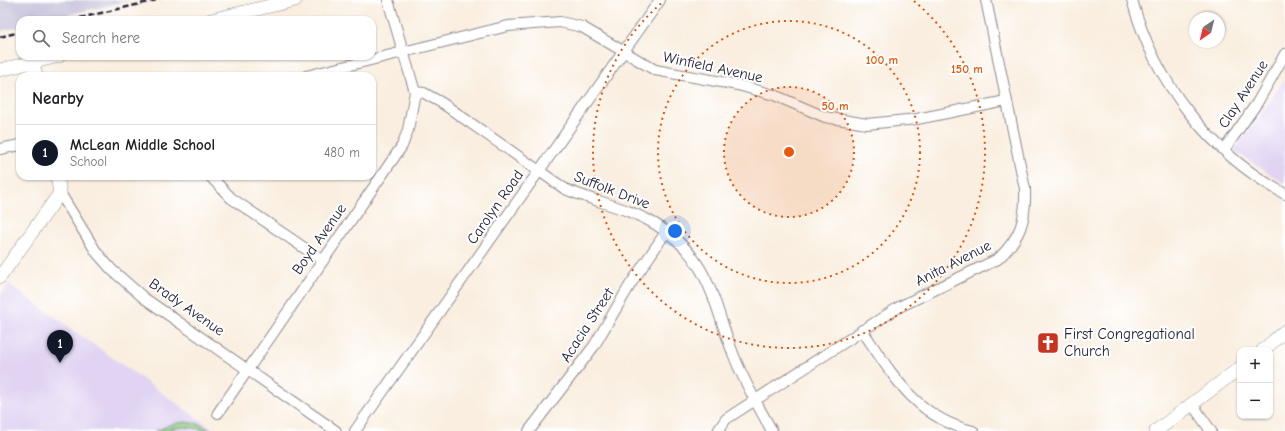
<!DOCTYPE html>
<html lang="en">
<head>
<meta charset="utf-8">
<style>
	:root { --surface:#fff; --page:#f2f2f2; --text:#202124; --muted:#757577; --line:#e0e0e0; --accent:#111827 }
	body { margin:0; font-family:"Comic Neue",sans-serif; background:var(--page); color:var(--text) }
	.controls { position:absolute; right:12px; bottom:12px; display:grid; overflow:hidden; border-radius:8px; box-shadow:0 1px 3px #0004 }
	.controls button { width:36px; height:36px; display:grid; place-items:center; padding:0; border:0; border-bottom:1px solid var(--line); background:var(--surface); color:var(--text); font:20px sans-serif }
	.compass { position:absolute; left:1189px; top:12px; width:36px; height:36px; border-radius:50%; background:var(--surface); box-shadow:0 1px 3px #0004; rotate:215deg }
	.you { position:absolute; left:675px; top:231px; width:14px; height:14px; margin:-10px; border:3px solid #fff; border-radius:50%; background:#1a73e8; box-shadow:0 0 0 6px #1a73e833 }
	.badge { display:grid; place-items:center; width:26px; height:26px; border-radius:50%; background:var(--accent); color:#fff; font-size:13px; font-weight:700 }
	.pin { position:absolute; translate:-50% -33px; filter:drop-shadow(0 1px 2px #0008) }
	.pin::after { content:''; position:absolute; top:21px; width:14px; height:12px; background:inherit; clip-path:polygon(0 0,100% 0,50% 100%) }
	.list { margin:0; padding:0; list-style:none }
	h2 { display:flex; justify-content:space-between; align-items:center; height:52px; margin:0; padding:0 16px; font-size:17px }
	h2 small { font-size:13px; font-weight:400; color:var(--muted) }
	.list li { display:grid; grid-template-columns:26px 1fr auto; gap:12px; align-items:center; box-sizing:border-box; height:56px; padding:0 16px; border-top:1px solid var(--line) }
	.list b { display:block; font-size:15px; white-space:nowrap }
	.list p { margin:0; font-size:13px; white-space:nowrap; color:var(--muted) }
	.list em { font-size:13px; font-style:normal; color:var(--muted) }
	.icon { flex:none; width:22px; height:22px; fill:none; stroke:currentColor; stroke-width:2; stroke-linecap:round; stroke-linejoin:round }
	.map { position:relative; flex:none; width:1285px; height:431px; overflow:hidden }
	.search { position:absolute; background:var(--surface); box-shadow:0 1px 3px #0004; left:16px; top:16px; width:360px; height:44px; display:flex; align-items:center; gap:10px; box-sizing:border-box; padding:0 14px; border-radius:12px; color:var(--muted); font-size:15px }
	.panel { position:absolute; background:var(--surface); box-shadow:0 1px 3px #0004; left:16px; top:72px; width:360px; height:108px; border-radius:12px }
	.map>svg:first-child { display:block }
</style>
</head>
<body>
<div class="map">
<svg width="1285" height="431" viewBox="0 0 1285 431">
	<rect width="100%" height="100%" fill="#fff"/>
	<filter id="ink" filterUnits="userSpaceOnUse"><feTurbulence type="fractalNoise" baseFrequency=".025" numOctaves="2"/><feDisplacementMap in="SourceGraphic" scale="8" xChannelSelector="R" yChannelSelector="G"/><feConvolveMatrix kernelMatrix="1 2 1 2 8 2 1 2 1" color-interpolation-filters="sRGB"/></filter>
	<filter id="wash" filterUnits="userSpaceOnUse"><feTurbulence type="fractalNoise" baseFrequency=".012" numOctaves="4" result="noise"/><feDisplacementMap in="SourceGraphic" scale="16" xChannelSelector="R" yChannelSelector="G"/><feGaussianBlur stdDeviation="0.9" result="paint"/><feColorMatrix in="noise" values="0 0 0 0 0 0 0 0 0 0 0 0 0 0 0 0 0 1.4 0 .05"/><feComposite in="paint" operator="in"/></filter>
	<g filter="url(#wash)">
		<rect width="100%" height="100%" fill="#f9eedf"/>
		<path fill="#e1d4f3" d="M1285,78v106l-52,-34 25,-31z
			M8,284l208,147h-216v-135z"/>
		<path fill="#c5c0da" d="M0,0h131l-84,20h-27v7l-20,4z"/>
		<path fill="#91cd81" stroke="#5a785e" d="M184,422l15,2 13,7c-10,0 -18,-4 -28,-4 -9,0 -18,4 -28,4l13,-6z"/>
	</g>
	<g filter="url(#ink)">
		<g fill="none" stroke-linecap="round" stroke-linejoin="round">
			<g stroke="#8e888d" stroke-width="12">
				<path id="minor" d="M1132,0c23,83 78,153 153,194
					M306,76l202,-50 52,-4 22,5 73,43 83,15 36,10 51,22 42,7 50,-5 89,-18
					M415,92l9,1 18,10 123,86c30,13 62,18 90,35 57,34 58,82 81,137 10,24 23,47 36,70
					M0,149l20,-4
					M1224,150l33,-47 28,-49
					M210,176l21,22 91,62
					M60,193l37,60 15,17 32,28 192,133
					M862,330c30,44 54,88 111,101
					M1192,404l19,27
					M218,413l184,-267 6,-16 7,-38 -27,-92
					M355,431l305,-431
					M529,431l65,-85 36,-61 36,-53
					M718,431l8,-12 173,-112 99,-48c23,-22 28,-39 27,-70l-39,-189"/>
			</g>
			<g stroke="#8e888d" stroke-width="14">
				<path id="tertiary" d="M211,20l84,-20
					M33,62l3,14
					M0,70l59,-14
					M0,277l60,-84 -3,-17
					M1263,350l22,-19
					M1156,431l84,-63"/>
			</g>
			<use href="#minor" stroke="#fff" stroke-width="10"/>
			<use href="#tertiary" stroke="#fff" stroke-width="13"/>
			<path stroke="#22223b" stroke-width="2.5" stroke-dasharray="6 3" stroke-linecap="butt" d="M71,20l86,-20
				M0,37l20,-5"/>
		</g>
	</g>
	<circle cx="789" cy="152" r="65" fill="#e8590c" fill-opacity=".12"/>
	<g fill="none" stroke="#e8590c" stroke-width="2" stroke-dasharray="2 4">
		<circle cx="789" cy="152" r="65"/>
		<circle cx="789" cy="152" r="131"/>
		<path d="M914 1A196 196 0 1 1 664 1"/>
	</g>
	<defs>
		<g id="church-square" transform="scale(1.15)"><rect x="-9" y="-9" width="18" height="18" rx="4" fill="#c8321e" stroke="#fff"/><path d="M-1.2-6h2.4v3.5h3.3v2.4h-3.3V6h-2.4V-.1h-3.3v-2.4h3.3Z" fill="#fff"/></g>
	</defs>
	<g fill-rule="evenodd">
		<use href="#church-square" x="1048" y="343"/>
	</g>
	<g text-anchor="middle" stroke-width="4" stroke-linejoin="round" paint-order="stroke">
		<g font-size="15" fill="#22223b" stroke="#fff">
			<text transform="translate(713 67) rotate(12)" y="5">Winfield Avenue</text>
			<text transform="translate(1243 94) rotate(-57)" y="5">Clay Avenue</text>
			<text transform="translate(612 190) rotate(21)" y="5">Suffolk Drive</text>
			<text transform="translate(495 207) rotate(-55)" y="5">Carolyn Road</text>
			<text transform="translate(319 239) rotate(-55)" y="5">Boyd Avenue</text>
			<text transform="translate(953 263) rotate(-27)" y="5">Anita Avenue</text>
			<text transform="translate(187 307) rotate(35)" y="5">Brady Avenue</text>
			<text transform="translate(587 325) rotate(-57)" y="5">Acacia Street</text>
		</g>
		<g font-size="15" fill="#22223b" stroke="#fff" text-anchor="start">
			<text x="1064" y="339">First Congregational<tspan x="1064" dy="17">Church</tspan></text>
		</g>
	</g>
	<circle cx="789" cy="152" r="6" fill="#e8590c" stroke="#fff" stroke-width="2"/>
	<g font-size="12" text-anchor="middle" font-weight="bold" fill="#e8590c" stroke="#fff" stroke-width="4" stroke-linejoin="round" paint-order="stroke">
		<text x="882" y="64">100 m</text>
		<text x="967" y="73">150 m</text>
		<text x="835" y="110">50 m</text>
	</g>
</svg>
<div class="controls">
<button>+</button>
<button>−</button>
</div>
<svg class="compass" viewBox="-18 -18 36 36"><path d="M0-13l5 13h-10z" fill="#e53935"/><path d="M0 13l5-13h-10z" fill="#757577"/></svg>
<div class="you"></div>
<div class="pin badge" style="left:60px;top:363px">1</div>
<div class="search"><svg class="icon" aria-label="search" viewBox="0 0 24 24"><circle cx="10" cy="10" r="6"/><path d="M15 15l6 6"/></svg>Search here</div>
<section class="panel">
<h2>Nearby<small></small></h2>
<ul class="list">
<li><span class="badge">1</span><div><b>McLean Middle School</b><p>School</p></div><em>480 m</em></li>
</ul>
</section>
</div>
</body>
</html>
